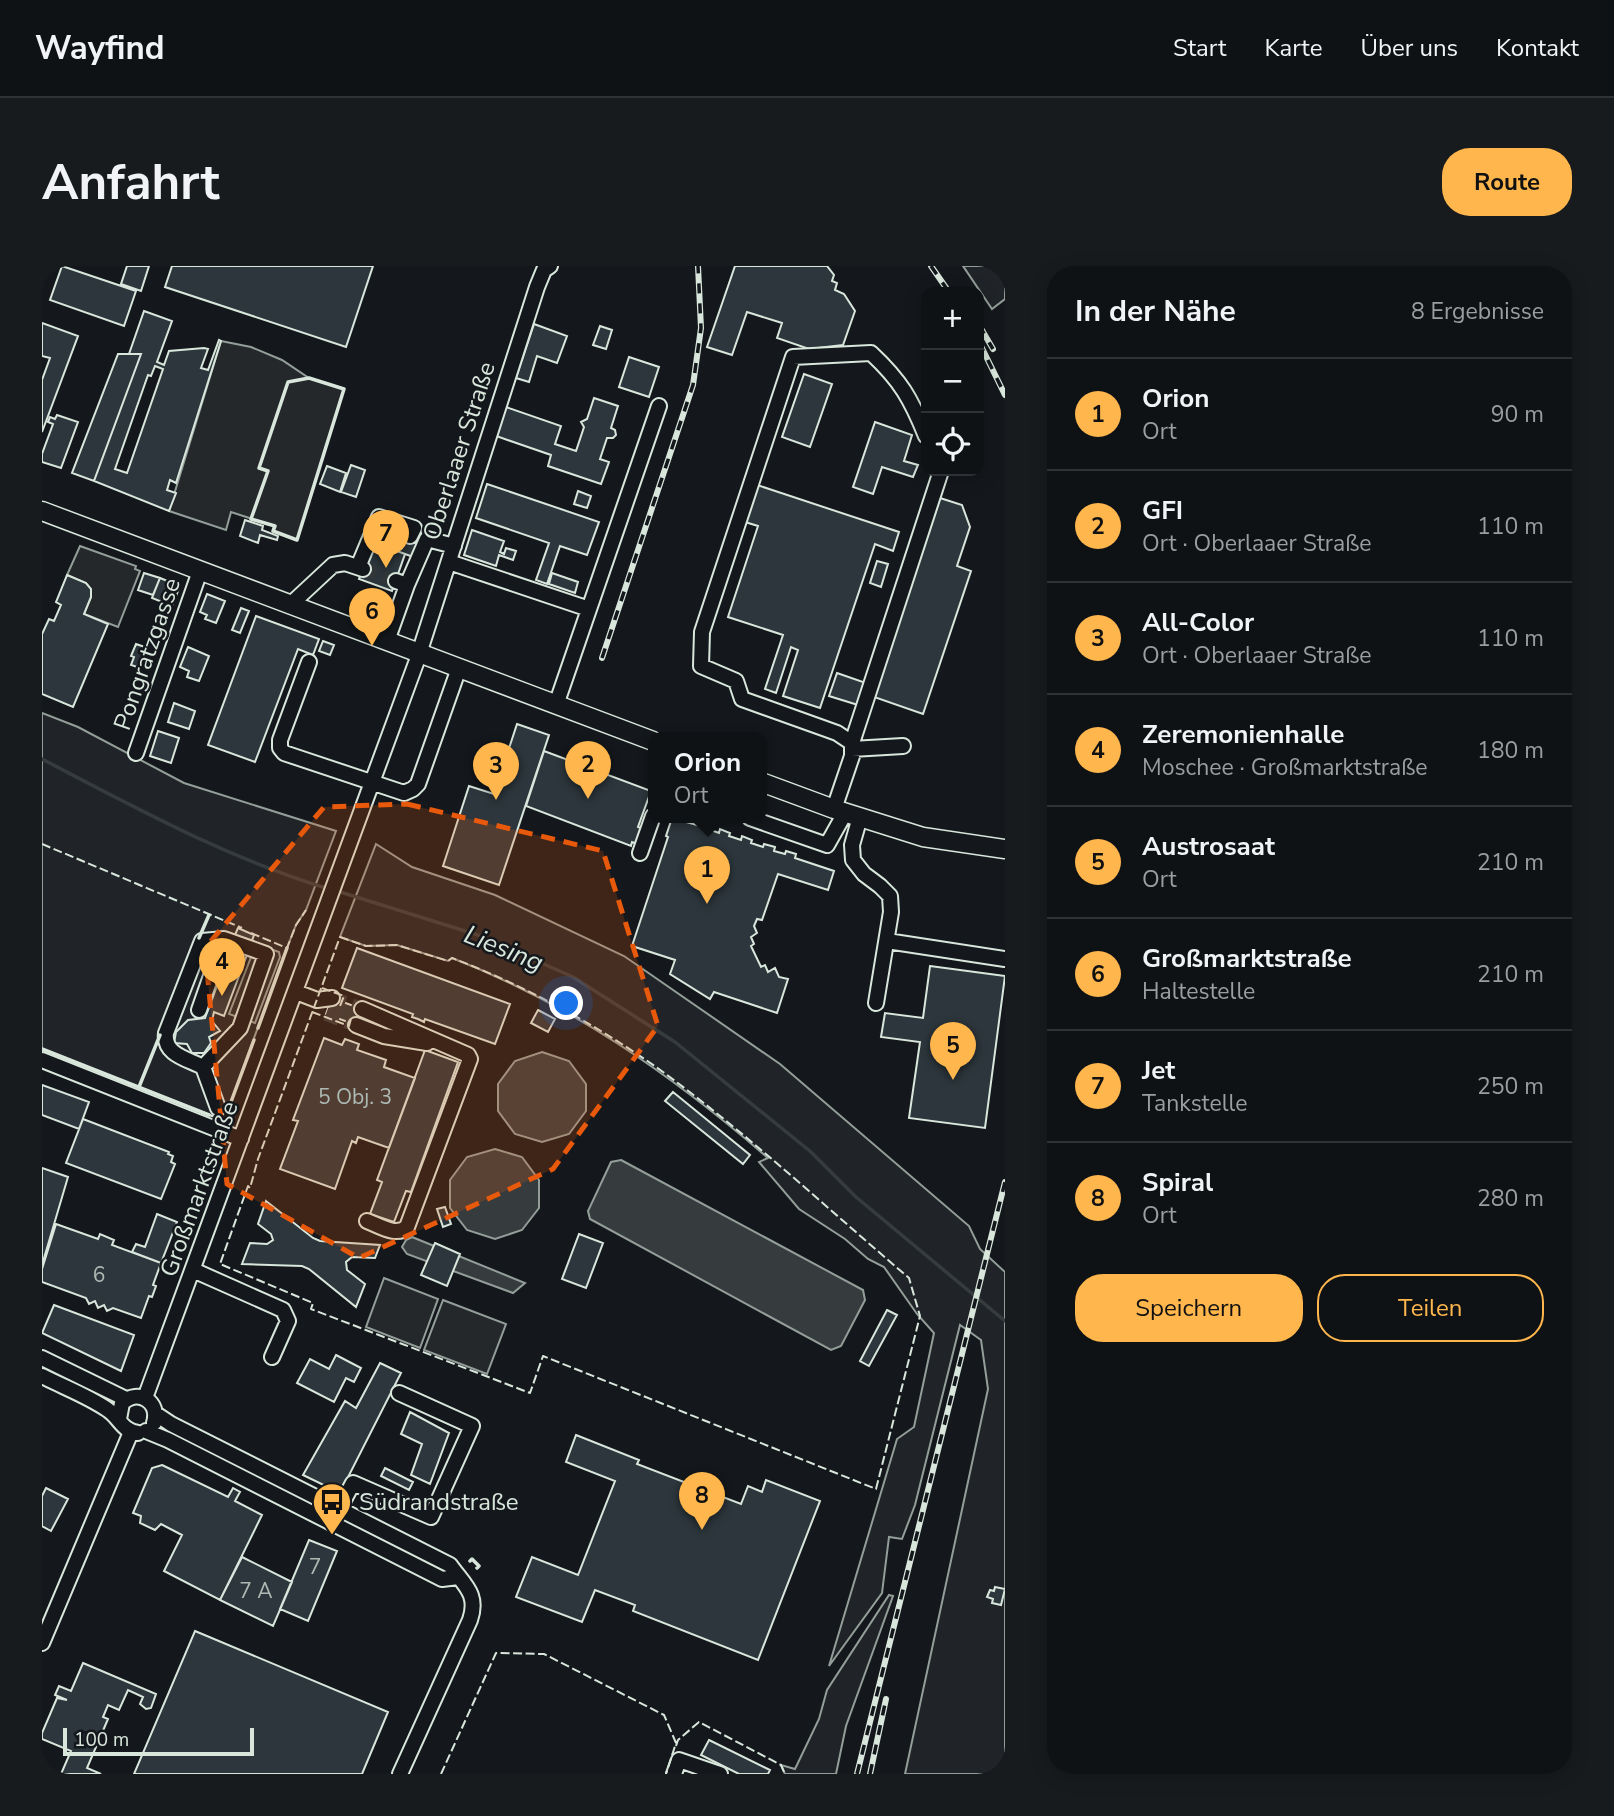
<!DOCTYPE html>
<html lang="de">
<head>
<meta charset="utf-8">
<style>
	:root { --surface:#0f1215; --page:#181b1e; --text:#f1f3f6; --muted:#9b9ea0; --line:#2f3234; --accent:#ffb74d }
	body { margin:0; font-family:"Nunito Sans",sans-serif; background:var(--page); color:var(--text) }
	.controls { position:absolute; right:21px; top:21px; display:grid; overflow:hidden; border-radius:14px; box-shadow:0 4px 18px #0003 }
	.controls button { width:63px; height:63px; display:grid; place-items:center; padding:0; border:0; border-bottom:2px solid var(--line); background:var(--surface); color:var(--text); font:35px sans-serif }
	.scale { position:absolute; left:21px; bottom:18px; width:191px; box-sizing:border-box; padding-left:7px; border:4px solid #d8e6dc; border-top:0; font-size:19px; line-height:24px; white-space:nowrap; color:#d8e6dc; -webkit-text-stroke:5px #14181c; paint-order:stroke }
	.you { position:absolute; left:525px; top:738px; width:24px; height:24px; margin:-18px; border:5px solid #fff; border-radius:50%; background:#1a73e8; box-shadow:0 0 0 10px #1a73e833 }
	.badge { display:grid; place-items:center; width:46px; height:46px; border-radius:50%; background:var(--accent); color:#111; font-size:23px; font-weight:700 }
	.pin { position:absolute; translate:-50% -58px; filter:drop-shadow(0 2px 4px #0008) }
	.pin::after { content:''; position:absolute; top:37px; width:24px; height:21px; background:inherit; clip-path:polygon(0 0,100% 0,50% 100%) }
	.popup { position:absolute; left:606px; top:466px; width:119px; height:91px; box-sizing:border-box; display:grid; place-content:center; border-radius:14px; background:var(--surface); filter:drop-shadow(0 2px 5px #0005); font-size:23px; white-space:nowrap; color:var(--muted) }
	.popup b { font-size:26px; color:var(--text) }
	.popup::after { content:''; position:absolute; left:50%; top:100%; margin-left:-14px; border:14px solid transparent; border-top-color:var(--surface) }
	.list { margin:0; padding:0; list-style:none }
	h2 { display:flex; justify-content:space-between; align-items:center; height:91px; margin:0; padding:0 28px; font-size:30px }
	h2 small { font-size:23px; font-weight:400; color:var(--muted) }
	.list li { display:grid; grid-template-columns:46px 1fr auto; gap:21px; align-items:center; box-sizing:border-box; height:112px; padding:0 28px; border-top:2px solid var(--line) }
	.list b { display:block; font-size:26px; white-space:nowrap }
	.list p { margin:0; font-size:23px; white-space:nowrap; color:var(--muted) }
	.list em { font-size:23px; font-style:normal; color:var(--muted) }
	.actions { display:flex; gap:14px; padding:21px 28px }
	.actions a { flex:1; padding:16px 0; border:2px solid var(--accent); border-radius:28px; text-align:center; font-size:24px; color:var(--accent) }
	.actions .main { background:var(--accent); color:#111 }
	.icon { flex:none; width:38px; height:38px; fill:none; stroke:currentColor; stroke-width:2; stroke-linecap:round; stroke-linejoin:round }
	.map { position:relative; flex:none; width:963px; height:1508px; overflow:hidden; border-radius:28px }
	header { display:flex; align-items:center; gap:42px; box-sizing:border-box; height:98px; padding:0 35px; background:var(--surface); border-bottom:2px solid var(--line) }
	header strong { font-size:33px }
	nav { display:flex; gap:38px; margin-inline-start:auto; font-size:24px }
	.intro { display:flex; align-items:center; justify-content:space-between; box-sizing:border-box; height:168px; padding:0 42px }
	h1 { margin:0; font-size:49px }
	.button { padding:18px 32px; border-radius:28px; background:var(--accent); color:#111; font-size:24px; font-weight:700 }
	main { display:flex; gap:42px; padding:0 42px }
	aside { flex:1; background:var(--surface); border-radius:28px; box-shadow:0 4px 18px #0003 }
	.map>svg:first-child { display:block }
</style>
</head>
<body>
<header>
<strong>Wayfind</strong>
<nav><a>Start</a><a>Karte</a><a>Über uns</a><a>Kontakt</a></nav>
</header>
<div class="intro"><h1>Anfahrt</h1><a class="button">Route</a></div>
<main>
<div class="map">
<svg width="963" height="1508" viewBox="0 0 963 1508">
	<rect width="100%" height="100%" fill="#14181c"/>
	<path fill="#202428" stroke="#939e99" stroke-width="2" d="M921,0h42v33l-13,10z
		M0,447l36,14 106,56 152,48 -30,79 -10,15 -9,23 -60,164 -12,5 -173,-68z
		M334,578l36,23 83,28 129,61 156,108 189,162 11,23 25,23v502h-100l83,-385 -7,-49 -21,-15 -45,180 -13,34 -13,-2 -7,56 -53,73 68,-227 17,-12 20,-94 -17,-19 -33,-47 -16,-8 -23,-20 -46,-30 -40,-47 9,-4c-95,-82 -197,-154 -316,-200l-4,3 -51,-16 -31,1 -26,-9z
		M847,1329l4,1 -47,130 -10,48h-51l-4,-9 14,4 24,-50 8,-29z"/>
	<path fill="#24282b" stroke="#939e99" stroke-width="2" d="M179,75l30,6 31,13 27,18 35,11 -47,151 -24,-9 1,-5 -43,-14 -5,18 -57,-19z
		M38,280l56,20 -1,3 5,2 -22,56 -34,-13 7,-17v-8l-5,-6 -19,-8z
		M209,676l28,10 1,5 -25,66 -26,-9 24,-62z
		M342,1012l54,21 -18,49 -54,-21z
		M401,1034l63,24 -19,50 -63,-24z"/>
	<path fill="#363b3e" stroke="#939e99" stroke-width="2" d="M500,786l27,9 17,23v27l-17,23 -27,8 -27,-8 -17,-23v-27l17,-23z
		M453,883l27,8 17,23v28l-17,22 -27,9 -28,-9 -17,-22v-28l17,-23z
		M579,894l242,130 2,10 -24,46 -10,4 -241,-131 -2,-8 23,-49z
		M370,971l113,46 -12,10 -106,-39 -5,-7 4,-7z"/>
	<g fill="none" stroke-linecap="round" stroke-linejoin="round">
		<path stroke="#363b3e" stroke-width="3.5" d="M0,493c94,49 185,99 287,130
			M295,625l144,45 92,41 102,65 136,110 45,45 149,124"/>
	</g>
	<path fill="#2c363c" stroke="#d8e6dc" stroke-width="2" fill-rule="evenodd" d="M20,0l74,25 -12,35 -74,-26z
		M85,0h22l-8,25 -20,-7z
		M130,0h201l-27,81 -181,-60z
		M693,0h92l7,9 -2,6 5,2 -2,7 9,4 11,17 -12,34 -34,4 -32,-11 5,-15 -35,-11 -15,43 -25,-8z
		M102,45l28,10 -15,41 7,3 5,-14 35,-3 4,1 -7,19 7,2 11,-30 2,1 -45,142 -6,-3 -3,10 9,3 -7,18 -75,-30 47,-127h-12zM113,100l8,3 -36,104 -12,-4 33,-94 3,1z
		M0,57l36,13 -36,96v-52l8,-22 -8,-2z
		M492,58l33,12 -10,27 -20,-7 -8,26 -13,-4z
		M558,60l12,4 -6,19 -13,-4z
		M76,88h23l-47,127 -22,-8z
		M587,91l30,10 -10,30 -30,-10z
		M762,108l28,10 -22,63 -28,-10z
		M552,132l24,8 -7,22 4,2 1,5 -3,3h-6l-7,21 9,3 -8,22 -53,-18 3,-11 -55,-19 10,-29 55,19 -6,18 21,7 8,-24 -3,-5 6,-3z
		M15,149l21,7 -17,46 -19,-6v-8l11,-30 -5,-2 2,-5 5,2z
		M833,156l37,13 -8,26 14,4 -5,12 -31,-10 -9,27 -20,-7z
		M309,199l14,5 -9,27 -15,-5z
		M285,200l19,7 -6,19 -20,-8z
		M445,218l112,38 -12,33 -27,-9 -13,38 -11,-4 13,-37 -73,-25z
		M715,219l142,47 -6,19 -18,-7 -55,164 -37,-12 15,-46 -7,-3 -15,46 -11,-4 18,-54 -55,-18 30,-91 -13,-4z
		M536,225l13,5 -4,12 -13,-4z
		M898,232l22,7 8,22 -13,39 14,5 -48,143 -49,-17z
		M203,254l18,6 -1,4 16,6 -1,4 -17,-5 -2,8 -18,-7z
		M430,264l32,11 -4,11 4,2 2,-6 10,3 -3,9 -14,-5 -3,11 -32,-11z
		M364,268l13,5 -6,18 -40,-15 1,-4 27,10z
		M331,276l32,12 -13,37 -33,-12z
		M835,295l11,3 -7,23 -11,-4z
		M102,307l16,5 -7,17 -15,-5z
		M510,307l26,9 -3,11 -26,-9z
		M25,309l19,8 5,6v8l-7,17 24,10 -35,83 -31,-13v-60l7,-15 5,2 7,-16 -5,-3z
		M118,312l20,8 -8,20 -20,-8z
		M165,328l18,7 -9,22 -11,-4 2,-4 -7,-3z
		M199,342l8,3 -9,22 -8,-3z
		M214,350l63,23 -6,16 -15,-6 -43,113 -47,-17z
		M281,375l11,4 -4,10 -11,-4z
		M94,378l12,4 -8,20 -9,-3 3,-8 -3,-1z
		M146,381l21,9 -10,25 -12,-4 2,-6 -9,-4z
		M795,407l29,10 -8,22 -29,-9z
		M132,437l21,8 -6,18 -21,-7z
		M475,458l32,11 -50,150 -56,-19 26,-80 25,8z
		M116,465l21,7 -8,25 -21,-7z
		M502,485l107,40 -13,36 6,2 -6,15 -6,-2 -1,4 -105,-40z
		M630,552l25,7 2,-4 10,4 -1,4 11,4 1,-4 10,4 -1,3 12,4 1,-4 10,4 -1,3 12,4 1,-3 11,3 -1,4 11,3 1,-3 10,3 -1,4 39,13 -6,19 -50,-16 -16,46 -5,-1 -3,7 3,7 -6,4 3,7 -3,2 10,21 4,-2 3,7 7,-4 4,9 9,2 -11,34 -63,-21 -4,7 -40,-25 5,-14 -43,-14 36,-109 -2,-1z
		M196,662l16,7 -3,8 -17,-6z
		M190,680l16,6 -24,64 -10,-4 -2,9 8,10 -11,6 2,6 -7,10h-12l-5,-9 -13,-1 2,-11 12,-12 17,-2z
		M315,682l153,56 -15,40 -70,-25 -1,3 -6,-3 -6,-2 1,-3 -71,-26z
		M888,700l75,10 -20,152 -76,-10 11,-76 -39,-5 4,-24 38,5z
		M290,732l30,11 -6,16 -30,-11z
		M496,744l17,9 -7,13 -17,-9z
		M282,772l18,7 3,-6 14,5 -2,6 29,10 -2,7 31,11 -26,70 -31,-11 -2,6 -4,-2 -17,48 -55,-20 18,-48 -5,-1z
		M383,784l33,12 -47,130 -5,-1 -12,31 -24,-8 12,-32 -5,-2z
		M0,819l47,17 -10,27 -37,-14z
		M631,826l77,63 -7,9 -78,-63z
		M41,853l86,33 -1,2 5,2 -2,6 4,2 -14,35 -95,-36z
		M0,902l26,9 -26,88z
		M224,935l47,37 7,3 60,4 -5,13 -23,-1 -6,5 1,8 18,14 -9,23 -47,-38 -7,-3 -60,-2 8,-21 17,1 6,-4 -2,-6 -13,-10z
		M403,941l6,17 -8,3 -6,-18z
		M115,948l20,8 -16,41 -29,-11 4,-8 9,3z
		M14,958l42,15 2,-5 14,6 -2,5 49,18 -8,22 3,1 -4,11 -3,-1 -8,22 -28,-10 -6,3 -3,-6 -6,3 -3,-7 -6,3 -3,-6 -44,-16v-13z
		M537,968l24,9 -17,45 -24,-9z
		M393,977l25,11 -13,32 -26,-11z
		M12,1039l80,30 -13,36 -79,-38z
		M845,1044l10,5 -28,51 -9,-5z
		M294,1089l25,13 -7,14 -8,-4 -12,24 -37,-19 13,-24 19,10z
		M338,1097l21,10 -61,120 -37,-18 42,-74 11,7z
		M368,1146l39,21 -19,51 -19,-9 11,-31 -21,-10z
		M534,1169l63,25 -2,4 104,40 7,-18 14,6 4,-12 54,21 -62,159 -125,-49 2,-6 -40,-15 -13,32 -66,-25 16,-40 46,18 37,-94 -49,-19z
		M120,1199l66,32 5,-9 7,4 -5,9 27,14 -42,85 -56,-29 18,-36 -21,-11 -6,6 -15,-7 1,-7 -8,-3 19,-45z
		M343,1202l28,14 -4,8 -28,-14z
		M4,1222l22,11 -17,32 -9,-5v-30z
		M267,1274l28,11 -29,70 -28,-12z
		M200,1291l50,25 -19,44 -53,-26z
		M953,1321l10,2 -4,16 -9,-2 1,-4 -6,-2 3,-7 4,1z
		M153,1365l193,81 -26,62h-228z
		M41,1397l73,31 -5,14 -5,1 -6,-5 3,-7 -15,-7 -9,20 -11,-5 -5,12 5,2 -21,49 14,6h-40l10,-23 -29,-12v-6l15,-35 10,2 -12,-5 4,-9 12,5z
		M667,1474l61,30 -2,4h-29l-38,-19z"/>
	<g fill="none" stroke-linecap="round" stroke-linejoin="round">
		<path stroke="#313739" stroke-width="14" stroke-dasharray="14 7" stroke-linecap="butt" d="M321,303l33,12
			M290,732l30,11
			M284,748l30,11"/>
		<g stroke="#d8e6dc" stroke-width="18">
			<path id="minor" d="M407,296l140,47
				M316,301l21,-50 35,11 -4,8
				M365,319l20,-46 27,7
				M248,339l43,-40 12,-2 18,6
				M345,375l20,-56 -11,-4
				M267,396l-29,78v8l4,5 120,40 9,-4 5,-5 41,-116
				M514,439l103,-299
				M810,477l-15,-10 -95,-34 -6,-18 -35,-15 1,-34 91,-275 78,-4c30,28 40,46 55,83
				M810,483l51,-3
				M94,487l64,-182
				M792,543l18,-53v-13l89,-272
				M818,551l-8,28 1,15 11,14 16,12 10,10 1,16 -15,91
				M708,552l77,27 18,-32
				M598,587l13,-37
				M845,675l118,18
				M254,726l21,8 15,-2
				M320,743l106,46 2,4 -63,168c-11,10 -27,-1 -40,-6
				M157,744l25,-71 42,15 -26,74 -37,39
				M314,759l28,11 43,7
				M0,794l199,79
				M176,842l-15,-41c-15,-8 -40,-12 -37,-34l36,-92 22,-2
				M151,1004l90,40 5,11 -16,36
				M0,1092l84,41
				M0,1110c21,11 46,20 66,34 12,8 14,21 30,23
				M103,1132l271,-735 121,-376 7,-17 6,-4
				M114,1148l15,10 279,141c14,20 29,29 20,55l-70,154
				M77,1153l3,-16c17,-15 38,-1 32,20
				M104,1165l22,9 274,139 16,-2
				M297,1243l14,-26 78,34 41,-91 -73,-33
				M0,1377l89,-211
				M632,1508l5,-14 41,14"/>
		</g>
		<g stroke="#d8e6dc" stroke-width="21">
			<path id="major" d="M0,245l611,230
				M719,516l73,27 89,28 82,12"/>
		</g>
		<use href="#minor" stroke="#14181c" stroke-width="14"/>
		<use href="#major" stroke="#14181c" stroke-width="18"/>
		<g stroke="#d8e6dc" stroke-width="6">
			<path id="rail" d="M889,0l18,26
				M937,59l14,24
				M937,76l26,53
				M560,392l91,-273 8,-57 -3,-62
				M815,1508l148,-592
				M828,1508l16,-75"/>
		</g>
		<use href="#rail" stroke="#14181c" stroke-width="3.5" stroke-dasharray="10" stroke-linecap="butt"/>
		<path stroke="#d8e6dc" stroke-width="2" stroke-dasharray="9 3.5" stroke-linecap="butt" d="M0,578l200,84
			M209,667l36,15 9,-23 10,-15
			M298,671l26,9 31,-1 51,16 4,-3c74,28 147,68 211,114 86,63 165,137 246,206l11,38 -44,173 -333,-133 -13,37 -219,-84 2,-6 -93,-39 28,-78 2,2 8,-29z
			M280,722l22,8 -4,10
			M270,746l37,14 2,-7
			M185,846l1,-2
			M167,849l6,2
			M634,1480l2,-6 21,-18 82,43 4,9
			M399,1508l55,-121 48,1 120,61 12,28 -10,31"/>
		<path stroke="#d8e6dc" stroke-width="3.5" d="M267,112l35,11 -47,151 -24,-9 2,-5 -24,-7 17,-48 -9,-3 29,-86z
			M157,672l10,-23
			M216,762l29,-80
			M0,783l167,66
			M97,821l21,-52
			M186,844l26,-70
			M428,1295l2,-2 7,7 -2,2"/>
	</g>
	<path fill="#e8590c" fill-opacity="0.2" stroke="#e8590c" stroke-width="5" stroke-dasharray="14 9" stroke-linejoin="round" d="M365,538l196,47 55,175 -105,143 -194,89 -132,-74 -22,-236 119,-141z"/>
	<defs>
		<g id="bus-pin" transform="scale(2.0125)"><path d="M0 17L-7.5 6A9.5 9.5 0 1 1 7.5 6Z" fill="#ffb74d" stroke="#14181c"/><path d="M-5-6H5V4H4V6H2V4H-2V6H-4V4H-5ZM-3.5-4V0h7V-4ZM-3.5 1.2v1.5H-2V1.2ZM2 1.2v1.5H3.5V1.2Z" fill="#111"/></g>
	</defs>
	<g fill-rule="evenodd">
		<use href="#bus-pin" x="290" y="1236"/>
	</g>
	<g text-anchor="middle" stroke-width="5" stroke-linejoin="round" paint-order="stroke">
		<g font-size="21" fill="#adbab4">
			<text x="313" y="838">5 Obj. 3</text>
			<text x="57" y="1016">6</text>
			<text x="273" y="1308">7</text>
			<text x="214" y="1332">7 A</text>
		</g>
		<g font-size="24" fill="#d8e6dc" stroke="#14181c">
			<text transform="translate(417 185) rotate(-72)" y="8">Oberlaaer Straße</text>
			<text transform="translate(105 388) rotate(-71)" y="8">Pongratzgasse</text>
			<text transform="translate(157 923) rotate(-70)" y="8">Großmarktstraße</text>
		</g>
		<g font-size="24" fill="#d8e6dc" stroke="#14181c" text-anchor="start">
			<text x="317" y="1244">Südrandstraße</text>
		</g>
		<g font-size="26" font-style="italic" fill="#d8e6dc" stroke="#14181c">
			<text transform="translate(462 682) rotate(22)" y="9">Liesing</text>
		</g>
	</g>
</svg>
<div class="controls">
<button>+</button>
<button>−</button>
<button><svg class="icon" aria-label="locate" viewBox="0 0 24 24"><circle cx="12" cy="12" r="6"/><path d="M12 2v4M12 18v4M2 12h4M18 12h4"/></svg></button>
</div>
<div class="scale">100 m</div>
<div class="you"></div>
<div class="pin badge" style="left:665px;top:638px">1</div>
<div class="popup"><b>Orion</b>Ort</div>
<div class="pin badge" style="left:546px;top:533px">2</div>
<div class="pin badge" style="left:454px;top:534px">3</div>
<div class="pin badge" style="left:180px;top:730px">4</div>
<div class="pin badge" style="left:911px;top:814px">5</div>
<div class="pin badge" style="left:330px;top:380px">6</div>
<div class="pin badge" style="left:344px;top:302px">7</div>
<div class="pin badge" style="left:660px;top:1264px">8</div>
</div>
<aside>
<h2>In der Nähe<small>8 Ergebnisse</small></h2>
<ul class="list">
<li><span class="badge">1</span><div><b>Orion</b><p>Ort</p></div><em>90 m</em></li>
<li><span class="badge">2</span><div><b>GFI</b><p>Ort · Oberlaaer Straße</p></div><em>110 m</em></li>
<li><span class="badge">3</span><div><b>All-Color</b><p>Ort · Oberlaaer Straße</p></div><em>110 m</em></li>
<li><span class="badge">4</span><div><b>Zeremonienhalle</b><p>Moschee · Großmarktstraße</p></div><em>180 m</em></li>
<li><span class="badge">5</span><div><b>Austrosaat</b><p>Ort</p></div><em>210 m</em></li>
<li><span class="badge">6</span><div><b>Großmarktstraße</b><p>Haltestelle</p></div><em>210 m</em></li>
<li><span class="badge">7</span><div><b>Jet</b><p>Tankstelle</p></div><em>250 m</em></li>
<li><span class="badge">8</span><div><b>Spiral</b><p>Ort</p></div><em>280 m</em></li>
</ul>
<div class="actions"><a class="main">Speichern</a><a>Teilen</a></div>
</aside>
</main>
</body>
</html>
